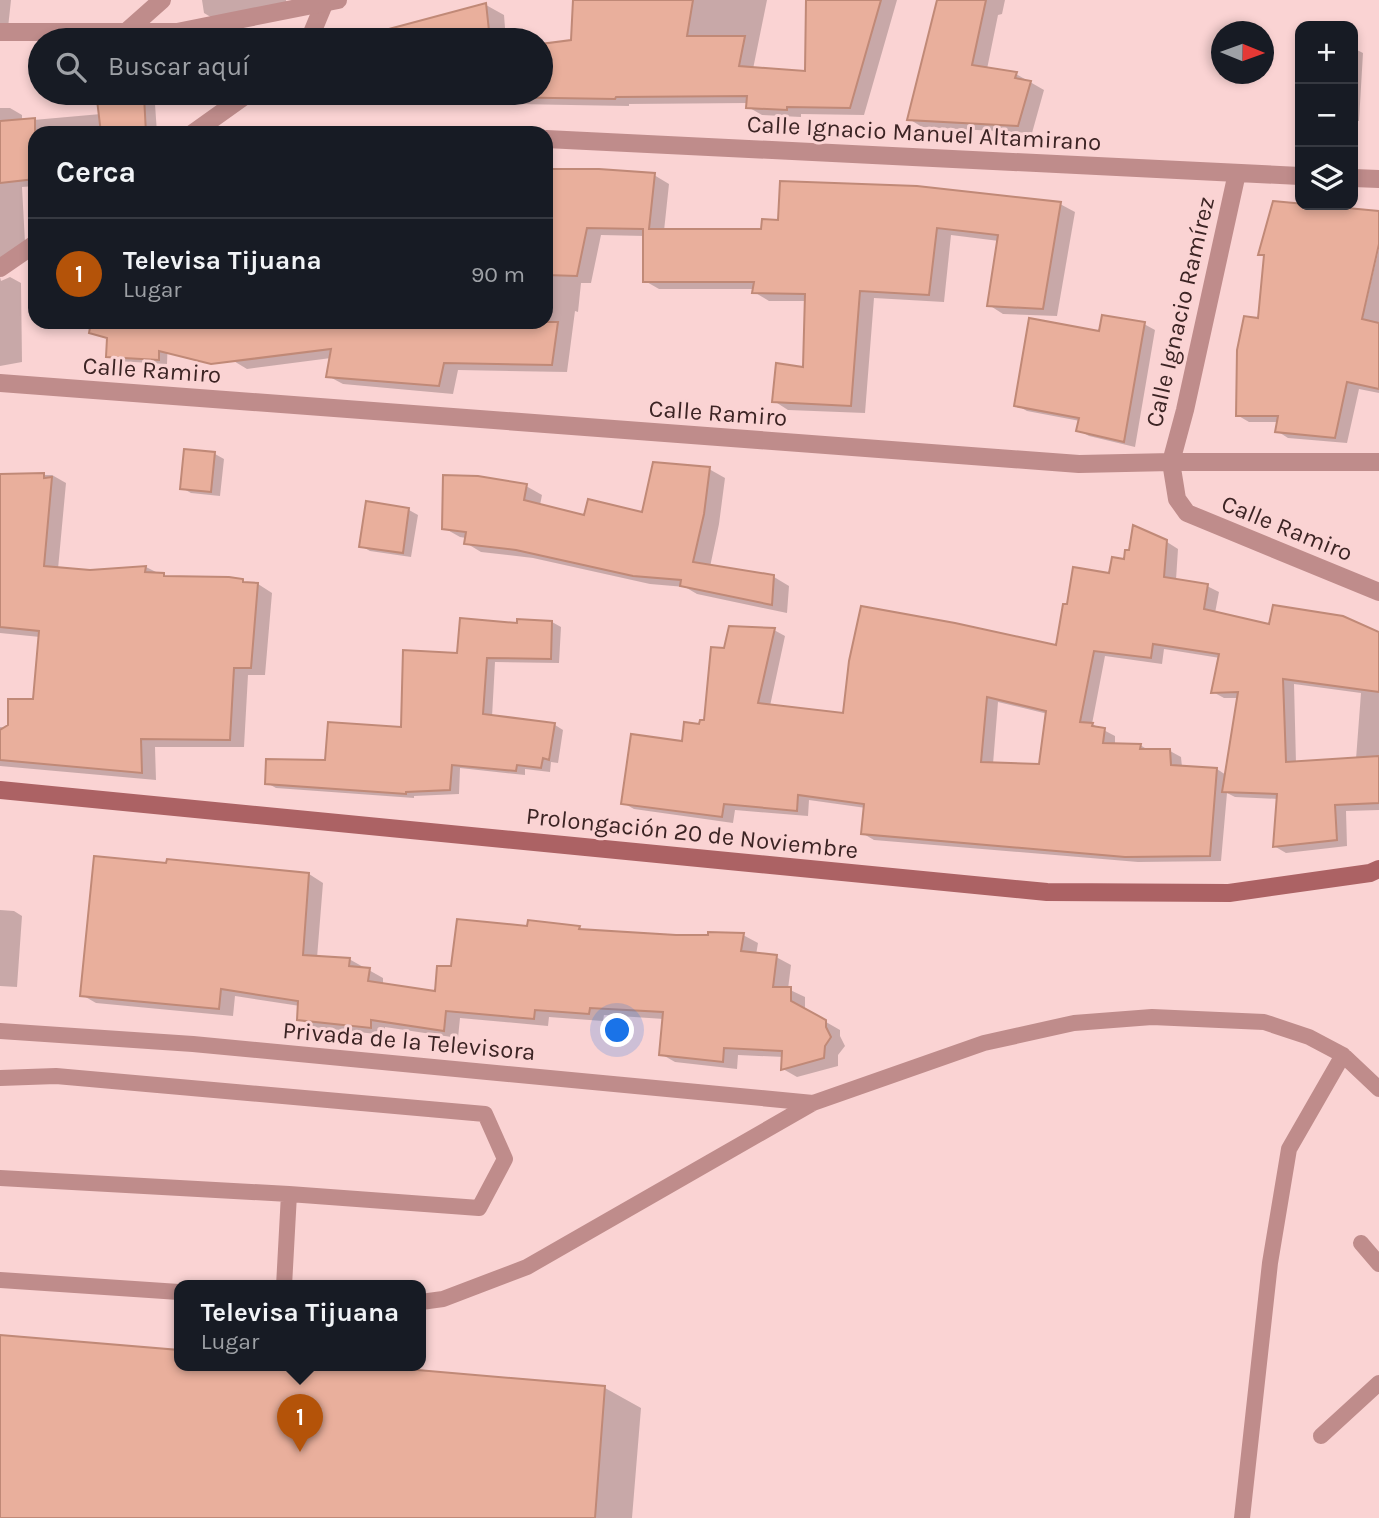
<!DOCTYPE html>
<html lang="es">
<head>
<meta charset="utf-8">
<style>
	:root { --surface:#171b24; --page:#20242c; --text:#f1f3f6; --muted:#9ea1a6; --line:#363941; --accent:#b45309 }
	body { margin:0; font-family:Karla,sans-serif; background:var(--page); color:var(--text) }
	.controls { position:absolute; right:21px; top:21px; display:grid; overflow:hidden; border-radius:14px; box-shadow:0 4px 10px #0003 }
	.controls button { width:63px; height:63px; display:grid; place-items:center; padding:0; border:0; border-bottom:2px solid var(--line); background:var(--surface); color:var(--text); font:35px sans-serif }
	.compass { position:absolute; left:1211px; top:21px; width:63px; height:63px; border-radius:50%; background:var(--surface); box-shadow:0 4px 10px #0003; rotate:91deg }
	.you { position:absolute; left:618px; top:1031px; width:24px; height:24px; margin:-18px; border:5px solid #fff; border-radius:50%; background:#1a73e8; box-shadow:0 0 0 10px #1a73e833 }
	.badge { display:grid; place-items:center; width:46px; height:46px; border-radius:50%; background:var(--accent); color:#fff; font-size:23px; font-weight:700 }
	.pin { position:absolute; translate:-50% -58px; filter:drop-shadow(0 2px 4px #0008) }
	.pin::after { content:''; position:absolute; top:37px; width:24px; height:21px; background:inherit; clip-path:polygon(0 0,100% 0,50% 100%) }
	.popup { position:absolute; left:174px; top:1280px; width:252px; height:91px; box-sizing:border-box; display:grid; place-content:center; border-radius:14px; background:var(--surface); filter:drop-shadow(0 2px 5px #0005); font-size:23px; white-space:nowrap; color:var(--muted) }
	.popup b { font-size:26px; color:var(--text) }
	.popup::after { content:''; position:absolute; left:50%; top:100%; margin-left:-14px; border:14px solid transparent; border-top-color:var(--surface) }
	.list { margin:0; padding:0; list-style:none }
	h2 { display:flex; justify-content:space-between; align-items:center; height:91px; margin:0; padding:0 28px; font-size:30px }
	h2 small { font-size:23px; font-weight:400; color:var(--muted) }
	.list li { display:grid; grid-template-columns:46px 1fr auto; gap:21px; align-items:center; box-sizing:border-box; height:112px; padding:0 28px; border-top:2px solid var(--line) }
	.list b { display:block; font-size:26px; white-space:nowrap }
	.list p { margin:0; font-size:23px; white-space:nowrap; color:var(--muted) }
	.list em { font-size:23px; font-style:normal; color:var(--muted) }
	.icon { flex:none; width:38px; height:38px; fill:none; stroke:currentColor; stroke-width:2; stroke-linecap:round; stroke-linejoin:round }
	.map { position:relative; flex:none; width:1379px; height:1518px; overflow:hidden }
	.search { position:absolute; background:var(--surface); box-shadow:0 4px 10px #0003; left:28px; top:28px; width:525px; height:77px; display:flex; align-items:center; gap:18px; box-sizing:border-box; padding:0 24px; border-radius:38px; color:var(--muted); font-size:26px }
	.panel { position:absolute; background:var(--surface); box-shadow:0 4px 10px #0003; left:28px; top:126px; width:525px; height:203px; border-radius:21px }
	.map>svg:first-child { display:block }
</style>
</head>
<body>
<div class="map">
<svg width="1379" height="1518" viewBox="0 0 1379 1518">
	<rect width="100%" height="100%" fill="#fad3d3"/>
	<path fill="#0003" fill-rule="evenodd" d="M0,0h11l-3,28 -8,2z
		M202,0h84l3,18 -58,11 -27,-16z
		M575,0h192l-14,69 53,4 2,-73h89l-33,115 -63,-1v3l-39,-2 -14,-8v-4l-119,1v2l-117,-2 -14,-8 -1,-3h44v-47l32,-5z
		M939,0h66l-3,14 -4,1 -11,54 29,5 28,16 -12,43 -110,-6 -13,-8z
		M486,5l18,10 2,25h-113l19,-15z
		M1353,48l10,5 -4,68h-6z
		M144,97l11,7 2,29h-122v53l-13,1 3,55 -25,32v-166h10l12,7v6l79,-7z
		M546,170l108,5 15,9 -5,47 98,-1 17,-8 281,-18 15,8 -18,104 -54,-2 -14,-9 10,-64 -48,-6 -7,67 -70,-4 -9,115 -77,-3 -14,-9 31,-32 1,-68h-37l-15,-9 1,-3h-96l-14,-8v-45l-44,-1 -10,48h-10l-3,29 -3,-1 -8,61 -109,-2 -5,24 -110,-10 -15,-8 3,-18 -84,11 -15,-9 -3,-38h317z
		M1274,203l77,103 14,2 14,-60v145l-20,-4 -12,54 -59,-5 -11,-7 1,-9h-29l-12,-7 22,-96 6,-62 -5,-3z
		M0,277l1,4 9,-4 11,6 1,79 -22,4z
		M109,322h56l3,14 -1,28 -50,-3 -9,-5z
		M1144,324l11,6 -20,117 -46,-11 -11,-6 2,-9 -53,-10 -11,-6z
		M215,454l9,5 -4,37 -29,-3 -9,-5z
		M709,469l16,9 -6,46 -9,43 64,10 15,9 -2,27 -90,-19 -12,-7 -35,-3 -117,-26 -52,-6 -15,-9v-5l-6,-1 -16,-9 82,-42 16,9 -2,10 46,12 58,-3z
		M0,475h52l14,8 -8,86 32,3 56,-5 22,11 74,3 5,3h11l14,9 -7,82h-17l-4,72h-89l1,33 -156,-14v-39l10,1 24,-28 6,-63 -40,-4z
		M368,503l41,7 9,5 -7,42 -41,-6 -9,-5z
		M1167,542l11,7 -2,31 31,6 12,6 -4,21 75,18 89,3v176l-33,1 1,35 -61,7 -12,-7 5,-47 -44,-2 -8,-4 -6,68 -83,1 -264,-22 -12,-7 4,-25 -57,-8 -1,16 -73,-6 -2,13 -99,-14 -11,-6 83,-81 20,-72 48,-20 11,6 -15,70 75,9 212,-68 54,-72 14,-14zM1164,649l56,9 -7,34 11,6h15l-13,77 -9,-6 -35,-2 -1,-10 -11,-6h-20l-10,-6h-25v-9l-23,-12 13,-68 57,8zM1294,684l67,9 -5,66 -60,4zM998,702l50,12 -7,52 -48,-2z
		M552,622l9,5 -2,36 -64,-1 -3,55 63,8 8,5 -5,33 -7,-1 -1,10 -25,-3v6l-65,-7 -1,26 -45,2v2l-138,-10 -9,-5 60,-21 76,-33 56,-74 60,-31z
		M309,874l14,9 -6,75 32,1 34,19v6l54,9 16,-25 75,-40 51,-1 8,5 89,5 67,-2 15,8 -2,12 20,2 15,8 -3,24 17,8v13l35,20v6l5,10 -7,9v11l-41,11 -14,-8 1,-12 -46,-2 -1,14 -62,-7 -14,-8 3,-35 -60,-4 -1,6 -54,-4 -1,9 -88,-8 -2,20 -73,-11v8l-72,-8 -14,-8 1,-13 -65,-10 -2,20 -137,-13 -14,-8z
		M0,910l14,1 8,5 -5,71 -17,-1z
		M0,1337l179,15v14l426,22 36,20 -9,110h-632z"/>
	<path fill="#e9af9c" stroke="#c08977" stroke-width="2" fill-rule="evenodd" d="M573,0h120l-6,36h58l-6,30 66,5 1,-71h75l-31,108 -63,-1v3l-41,-2 1,-12 -131,1 -1,2 -119,-2v-4h45v-49l30,-4z
		M937,0h49l-14,65 45,7 -2,6 16,3 -13,45 -111,-6z
		M486,3l4,37h-104l-1,-10z
		M144,96l2,37h-45l-4,-33z
		M35,118v61l-35,4v-62z
		M546,169h53l56,4 -6,56h112l1,-10 16,1 2,-39 137,5 144,16 -18,107 -56,-3 11,-71 -61,-7 -8,67 -69,-4 -9,115 -79,-4 4,-39 27,4 2,-73 -53,-1 2,-11h-111v-53l-56,-1 -10,48 -31,-1z
		M1273,201l106,10v33l-17,75 17,4v66l-32,-7 -12,56 -60,-6 3,-16h-42l1,-66 7,-34 14,2 6,-63h-6z
		M1102,315l43,7 -21,120 -48,-11 3,-13 -65,-12 15,-88 70,13z
		M91,322h467l-6,43 -108,-2 -5,23 -113,-9 5,-28 -120,15 -52,-13v9l-53,-3 1,-19 -18,-5z
		M184,449l31,3 -4,40 -31,-3z
		M653,462l57,5 -6,47 -11,48 81,13 -2,30 -92,-19 1,-6 -48,-4 -117,-26 -52,-6 2,-12 -24,-3 1,-54 35,1 49,8 -3,16 60,15 4,-16 54,13z
		M44,473v5l8,-1 -8,89 46,4 56,-4 -1,6 19,1v3l65,1 14,2v3l15,1 -7,85h-17l-4,72 -89,-1 1,34 -142,-13v-30l8,-5v-26h25l6,-68 -39,-4v-153z
		M366,501l43,7 -6,45 -44,-6z
		M1133,525l34,15 -3,37 44,7 -4,25 65,15 4,-19 70,11 36,16v60l-96,-13 3,83 93,-6v47l-44,2 2,35 -64,7 4,-53 -55,-2 16,-100 -27,1 8,-39 -66,-10 -2,14 -57,-7 -14,71 13,1 -1,3 13,2 -2,15 38,1 -1,5h30l1,16 46,3 -7,88 -85,1 -264,-23 3,-30 -66,-9 -1,16 -73,-7 -2,13 -101,-13 10,-70 51,7 2,-19 15,2 1,-4h4l7,-73 13,1 5,-22 46,2 -17,75 85,10 6,-52 12,-55 94,17 101,22 7,-41h4l6,-37 36,6 3,-16 12,2 1,-9h4zM987,697l59,14 -7,53 -58,-2z
		M460,618l57,5v-4l35,2 -1,38 -64,-1 -4,56 72,9 -6,37 -6,-2 -2,10 -24,-3 -1,6 -64,-6 -2,25 -44,2v2l-141,-10 1,-25 59,1 3,-38 73,5 2,-77 54,3z
		M94,856l72,7 1,-4 142,14 -6,82 47,3 -1,8 21,2 -2,13 67,10 2,-25h14l6,-47 70,7 1,-6 52,6 -1,3 97,6h32v-3l36,1 -3,18 36,4 -4,32h18v14l35,19v7l5,10 -6,9 -1,12 -43,12 1,-19 -58,-3 -1,14 -64,-7 4,-43 -73,-4 -1,6 -54,-4 -1,9 -88,-8 -2,20 -73,-11v8l-74,-8 1,-19 -77,-12 -2,20 -139,-13z
		M0,1335l179,15v16h192l234,20 -10,132h-595z"/>
	<g fill="none" stroke-linecap="round" stroke-linejoin="round">
		<path stroke="#bf8c8b" stroke-width="16" d="M0,1031l193,13 620,59
			M0,1078l56,-2 429,38 20,45 -26,49 -190,-14 -289,-16
			M1361,1243l18,21
			M0,1280l179,12
			M284,1286l5,-92
			M421,1302l22,-3 84,-32 286,-164 171,-60 90,-20 78,-6 112,5 45,15 34,18 36,34
			M1321,1436l58,-53
			M1242,1518l28,-255 19,-114 54,-94"/>
		<path stroke="#bf8c8b" stroke-width="18" d="M126,32l36,-32
			M309,40l15,-36
			M193,133l56,-40
			M546,139l754,37
			M1237,173l-52,237 -14,52h208
			M1353,178l26,1
			M0,268l35,-24
			M0,383l1079,81 92,-2 6,37 10,14 192,79"/>
		<path stroke="#bf8c8b" stroke-width="18" d="M0,32h177l161,-32"/>
		<path stroke="#ac6264" stroke-width="18" d="M0,790l1047,102 182,1 141,-20 9,-4"/>
	</g>
	<g text-anchor="middle" stroke-width="6" stroke-linejoin="round" paint-order="stroke">
		<g font-size="24" fill="#3c2424" stroke="#fad3d3">
			<text transform="translate(924 133) rotate(3)" y="8">Calle Ignacio Manuel Altamirano</text>
			<text transform="translate(1180 312) rotate(-77)" y="8">Calle Ignacio Ramírez</text>
			<text transform="translate(152 370) rotate(4)" y="8">Calle Ramiro</text>
			<text transform="translate(718 413) rotate(4)" y="8">Calle Ramiro</text>
			<text transform="translate(1287 528) rotate(22)" y="8">Calle Ramiro</text>
			<text transform="translate(692 833) rotate(6)" y="8">Prolongación 20 de Noviembre</text>
			<text transform="translate(409 1041) rotate(5)" y="8">Privada de la Televisora</text>
		</g>
	</g>
</svg>
<div class="controls">
<button>+</button>
<button>−</button>
<button><svg class="icon" aria-label="layers" viewBox="0 0 24 24"><path d="M12 4l9 5-9 5-9-5zM3 14l9 5 9-5"/></svg></button>
</div>
<svg class="compass" viewBox="-18 -18 36 36"><path d="M0-13l5 13h-10z" fill="#e53935"/><path d="M0 13l5-13h-10z" fill="#9ea1a6"/></svg>
<div class="you"></div>
<div class="pin badge" style="left:300px;top:1452px">1</div>
<div class="popup"><b>Televisa Tijuana</b>Lugar</div>
<div class="search"><svg class="icon" aria-label="search" viewBox="0 0 24 24"><circle cx="10" cy="10" r="6"/><path d="M15 15l6 6"/></svg>Buscar aquí</div>
<section class="panel">
<h2>Cerca<small></small></h2>
<ul class="list">
<li><span class="badge">1</span><div><b>Televisa Tijuana</b><p>Lugar</p></div><em>90 m</em></li>
</ul>
</section>
</div>
</body>
</html>
